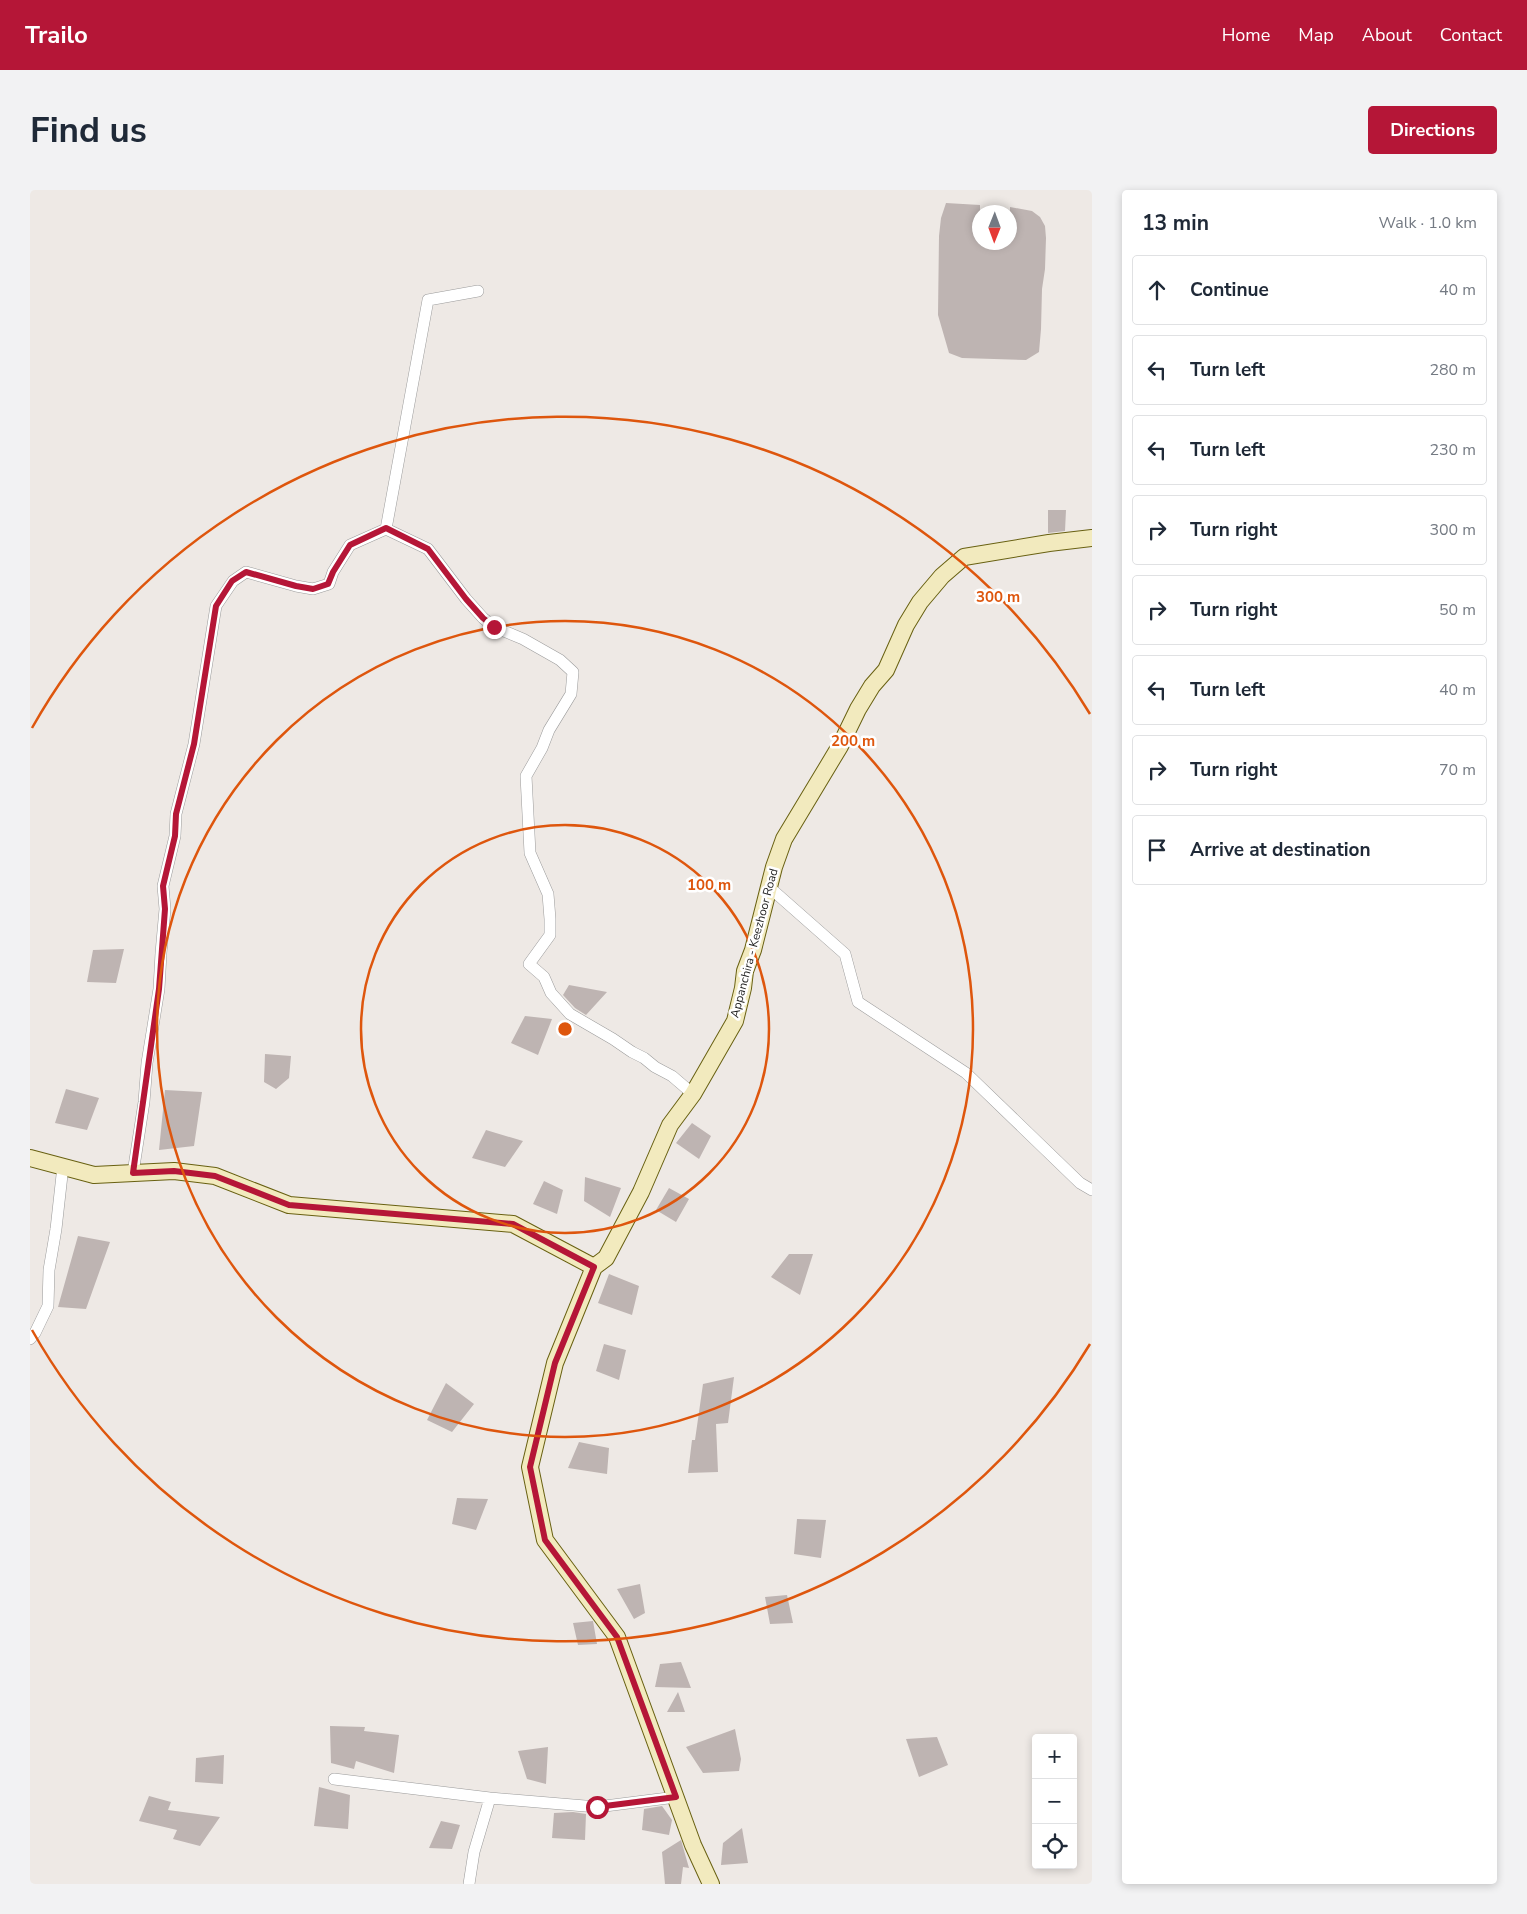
<!DOCTYPE html>
<html lang="en">
<head>
<meta charset="utf-8">
<style>
	:root { --surface:#fff; --page:#f2f2f3; --text:#1f2937; --muted:#747a83; --line:#e0e1e3; --accent:#b51637 }
	body { margin:0; font-family:"Nunito Sans",sans-serif; background:var(--page); color:var(--text) }
	.controls { position:absolute; right:15px; bottom:15px; display:grid; overflow:hidden; border-radius:5px; box-shadow:0 2px 8px #0003 }
	.controls button { width:45px; height:45px; display:grid; place-items:center; padding:0; border:0; border-bottom:1px solid var(--line); background:var(--surface); color:var(--text); font:25px sans-serif }
	.compass { position:absolute; left:942px; top:15px; width:45px; height:45px; border-radius:50%; background:var(--surface); box-shadow:0 2px 8px #0003; rotate:181deg }
	.stop { position:absolute; width:15px; height:15px; margin:-11px; border:4px solid #b51637; border-radius:50%; background:#fff }
	.stop.end { background:#b51637; border-color:#fff; box-shadow:0 1px 5px #0008 }
	.list { margin:0; padding:0; list-style:none }
	h2 { display:flex; justify-content:space-between; align-items:center; height:65px; margin:0; padding:0 20px; font-size:21px }
	h2 small { font-size:16px; font-weight:400; color:var(--muted) }
	.list li { display:grid; grid-template-columns:32px 1fr auto; gap:15px; align-items:center; box-sizing:border-box; height:70px; margin:0 10px 10px; padding:0 10px; border:1px solid var(--line); border-radius:5px }
	.list b { display:block; font-size:19px; white-space:nowrap }
	.list em { font-size:16px; font-style:normal; color:var(--muted) }
	.icon { flex:none; width:28px; height:28px; fill:none; stroke:currentColor; stroke-width:2; stroke-linecap:round; stroke-linejoin:round }
	.map { position:relative; flex:none; width:1062px; height:1694px; overflow:hidden; border-radius:5px }
	header { display:flex; align-items:center; gap:30px; box-sizing:border-box; height:70px; padding:0 25px; background:var(--accent); color:#fff }
	header strong { font-size:24px }
	nav { display:flex; gap:28px; margin-inline-start:auto; font-size:18px }
	.intro { display:flex; align-items:center; justify-content:space-between; box-sizing:border-box; height:120px; padding:0 30px }
	h1 { margin:0; font-size:35px }
	.button { padding:12px 22px; border-radius:5px; background:var(--accent); color:#fff; font-size:18px; font-weight:700 }
	main { display:flex; gap:30px; padding:0 30px }
	aside { flex:1; background:var(--surface); border-radius:5px; box-shadow:0 2px 8px #0003 }
	.map>svg:first-child { display:block }
</style>
</head>
<body>
<header>
<strong>Trailo</strong>
<nav><a>Home</a><a>Map</a><a>About</a><a>Contact</a></nav>
</header>
<div class="intro"><h1>Find us</h1><a class="button">Directions</a></div>
<main>
<div class="map">
<svg width="1062" height="1694" viewBox="0 0 1062 1694">
	<rect width="100%" height="100%" fill="#eee9e5"/>
	<path fill="#beb4b2" d="M916,13l34,2v37h30v-35l22,4 8,6 5,9 1,12 -1,31 -3,20 -1,40 -2,23 -13,8 -64,-2 -13,-5 -11,-38 1,-79 2,-18z
		M1018,320h18l-1,21 -17,2z
		M94,759l-8,34 -29,-1 6,-32z
		M539,795l38,7 -21,23 -11,-7 -12,-13z
		M495,826l27,3 -14,36 -27,-12z
		M235,864l26,2 -2,22 -13,11 -12,-7z
		M36,899l33,9 -12,32 -32,-7z
		M135,900l37,2 -8,54 -35,4z
		M662,933l19,13 -12,23 -23,-16z
		M456,940l37,11 -18,26 -33,-9z
		M555,987l36,11 -11,29 -26,-16z
		M514,991l19,9 -6,24 -24,-10z
		M639,998l20,11 -13,23 -20,-12z
		M48,1046l32,6 -24,67 -28,-2z
		M759,1064h24l-13,41 -29,-18z
		M579,1084l30,12 -7,29 -34,-12z
		M574,1154l22,6 -7,30 -23,-9z
		M704,1187l-6,46 -12,1 2,48 -30,1 4,-33h3l8,-56z
		M416,1193l28,21 -22,28 -25,-12z
		M549,1252l30,6 -2,26 -39,-6z
		M427,1308l31,1 -12,31 -24,-6z
		M767,1329l29,1 -5,38 -27,-4z
		M610,1394l5,29 -11,6 -17,-30z
		M757,1405l6,28 -23,1 -5,-27z
		M563,1431l4,23 -19,1 -5,-22z
		M651,1472l10,26 -36,-1 5,-23z
		M648,1502l7,20h-18z
		M300,1536l35,1 -1,4 35,4 -5,38 -38,-12 -2,8 -23,-6z
		M705,1539l6,30 -2,12 -36,2 -17,-26z
		M907,1547l11,28 -29,12 -13,-38z
		M518,1557l-2,37 -19,-5 -9,-28z
		M194,1565l-1,29 -28,-2 1,-24z
		M289,1597l31,8 -2,34 -34,-3z
		M119,1606l22,6 -3,8 52,7 -20,29 -27,-7 4,-9 -38,-9z
		M632,1616l10,14 -3,15 -27,-5 2,-21z
		M543,1622l13,2 -1,26 -33,-2 2,-25z
		M411,1631l19,4 -8,24 -23,-1z
		M712,1638l6,35 -27,2 2,-22z
		M651,1650l8,28 -6,-1 -2,17h-16l-3,-32z"/>
	<g fill="none" stroke-linecap="round" stroke-linejoin="round">
		<g stroke="#9b9b9b" stroke-width="12">
			<path id="street" d="M356,339l42,-229 50,-9
				M739,697l76,67 13,48 108,71 114,110 12,7
				M103,983l11,-71 3,-39 12,-74 2,-36 4,-44 -2,-23 12,-50 1,-22 18,-70 22,-138 17,-25 13,-9 50,14 17,3 16,-5 4,-12 17,-27 36,-16 42,20 38,50 17,19 11,9 29,12 37,21 13,12 -2,22 -22,36 -7,18 -16,28 4,77 18,41 2,25v16l-21,29 15,13 7,16 19,21 43,25 19,13 12,6 11,9 17,9 21,18
				M0,1149l5,-6 13,-27 1,-36 7,-41 7,-63
				M304,1589l156,19 107,9 79,-10
				M439,1694l5,-32 16,-54"/>
		</g>
		<g stroke="#686011" stroke-width="18">
			<path id="secondary" d="M0,968l64,17 80,-4 41,5 74,29 224,19 81,43
				M681,1694l-18,-39 -76,-208 -72,-97 -15,-73 25,-104 39,-96 12,-9 35,-66 29,-67 23,-31 42,-73 8,-33 2,-17 8,-21 21,-83 10,-28 56,-93 18,-37 14,-23 14,-16 20,-45 14,-23 22,-26 22,-19 85,-14 43,-5"/>
		</g>
		<use href="#street" stroke="#fff" stroke-width="11"/>
		<use href="#secondary" stroke="#f2eabe" stroke-width="16"/>
	</g>
	<g fill="none" stroke-linecap="round" stroke-linejoin="round">
		<path stroke="#b51637" stroke-width="6" d="M464,437l-11,-9 -17,-19 -38,-50 -42,-21 -36,17 -17,27 -5,12 -15,5 -17,-3 -50,-14 -14,9 -16,25 -22,138 -18,70 -1,22 -12,50 2,23 -6,80 -26,184 41,-2 41,5 74,29 224,19 81,43 -39,96 -25,104 15,73 72,97 59,160 -79,10"/>
	</g>
	<g fill="none" stroke="#de560d" stroke-width="2.5">
		<circle cx="535" cy="839" r="204"/>
		<circle cx="535" cy="839" r="408"/>
		<path d="M1060 1154A612 612 0 0 1 2 1140M2 538A612 612 0 0 1 1060 524"/>
	</g>
	<g text-anchor="middle" stroke-width="5" stroke-linejoin="round" paint-order="stroke">
		<g font-size="12" fill="#1e1e1e" stroke="#fff">
			<text transform="translate(724 753) rotate(-75)" y="4">Appanchira - Keezhoor Road</text>
		</g>
	</g>
	<circle cx="535" cy="839" r="8" fill="#de560d" stroke="#fff" stroke-width="2.5"/>
	<g font-size="15" text-anchor="middle" font-weight="bold" fill="#de560d" stroke="#fff" stroke-width="5" stroke-linejoin="round" paint-order="stroke">
		<text x="968" y="412">300 m</text>
		<text x="823" y="556">200 m</text>
		<text x="679" y="700">100 m</text>
	</g>
</svg>
<div class="controls">
<button>+</button>
<button>−</button>
<button><svg class="icon" aria-label="locate" viewBox="0 0 24 24"><circle cx="12" cy="12" r="6"/><path d="M12 2v4M12 18v4M2 12h4M18 12h4"/></svg></button>
</div>
<svg class="compass" viewBox="-18 -18 36 36"><path d="M0-13l5 13h-10z" fill="#e53935"/><path d="M0 13l5-13h-10z" fill="#747a83"/></svg>
<div class="stop" style="left:567px;top:1617px"></div>
<div class="stop end" style="left:464px;top:437px"></div>
</div>
<aside>
<h2>13 min<small>Walk · 1.0 km</small></h2>
<ul class="list">
<li><svg class="icon" aria-label="ahead" viewBox="0 0 24 24"><path d="M12 20V5M6 11l6-6 6 6"/></svg><div><b>Continue</b></div><em>40 m</em></li>
<li><svg class="icon" aria-label="left" viewBox="0 0 24 24"><path d="M17 20v-9H6M10 6l-5 5 5 5"/></svg><div><b>Turn left</b></div><em>280 m</em></li>
<li><svg class="icon" aria-label="left" viewBox="0 0 24 24"><path d="M17 20v-9H6M10 6l-5 5 5 5"/></svg><div><b>Turn left</b></div><em>230 m</em></li>
<li><svg class="icon" aria-label="right" viewBox="0 0 24 24"><path d="M7 20v-9h11M14 6l5 5-5 5"/></svg><div><b>Turn right</b></div><em>300 m</em></li>
<li><svg class="icon" aria-label="right" viewBox="0 0 24 24"><path d="M7 20v-9h11M14 6l5 5-5 5"/></svg><div><b>Turn right</b></div><em>50 m</em></li>
<li><svg class="icon" aria-label="left" viewBox="0 0 24 24"><path d="M17 20v-9H6M10 6l-5 5 5 5"/></svg><div><b>Turn left</b></div><em>40 m</em></li>
<li><svg class="icon" aria-label="right" viewBox="0 0 24 24"><path d="M7 20v-9h11M14 6l5 5-5 5"/></svg><div><b>Turn right</b></div><em>70 m</em></li>
<li><svg class="icon" aria-label="arrive" viewBox="0 0 24 24"><path d="M6 21V4h12l-3 4 3 4H6"/></svg><div><b>Arrive at destination</b></div></li>
</ul>
</aside>
</main>
</body>
</html>
